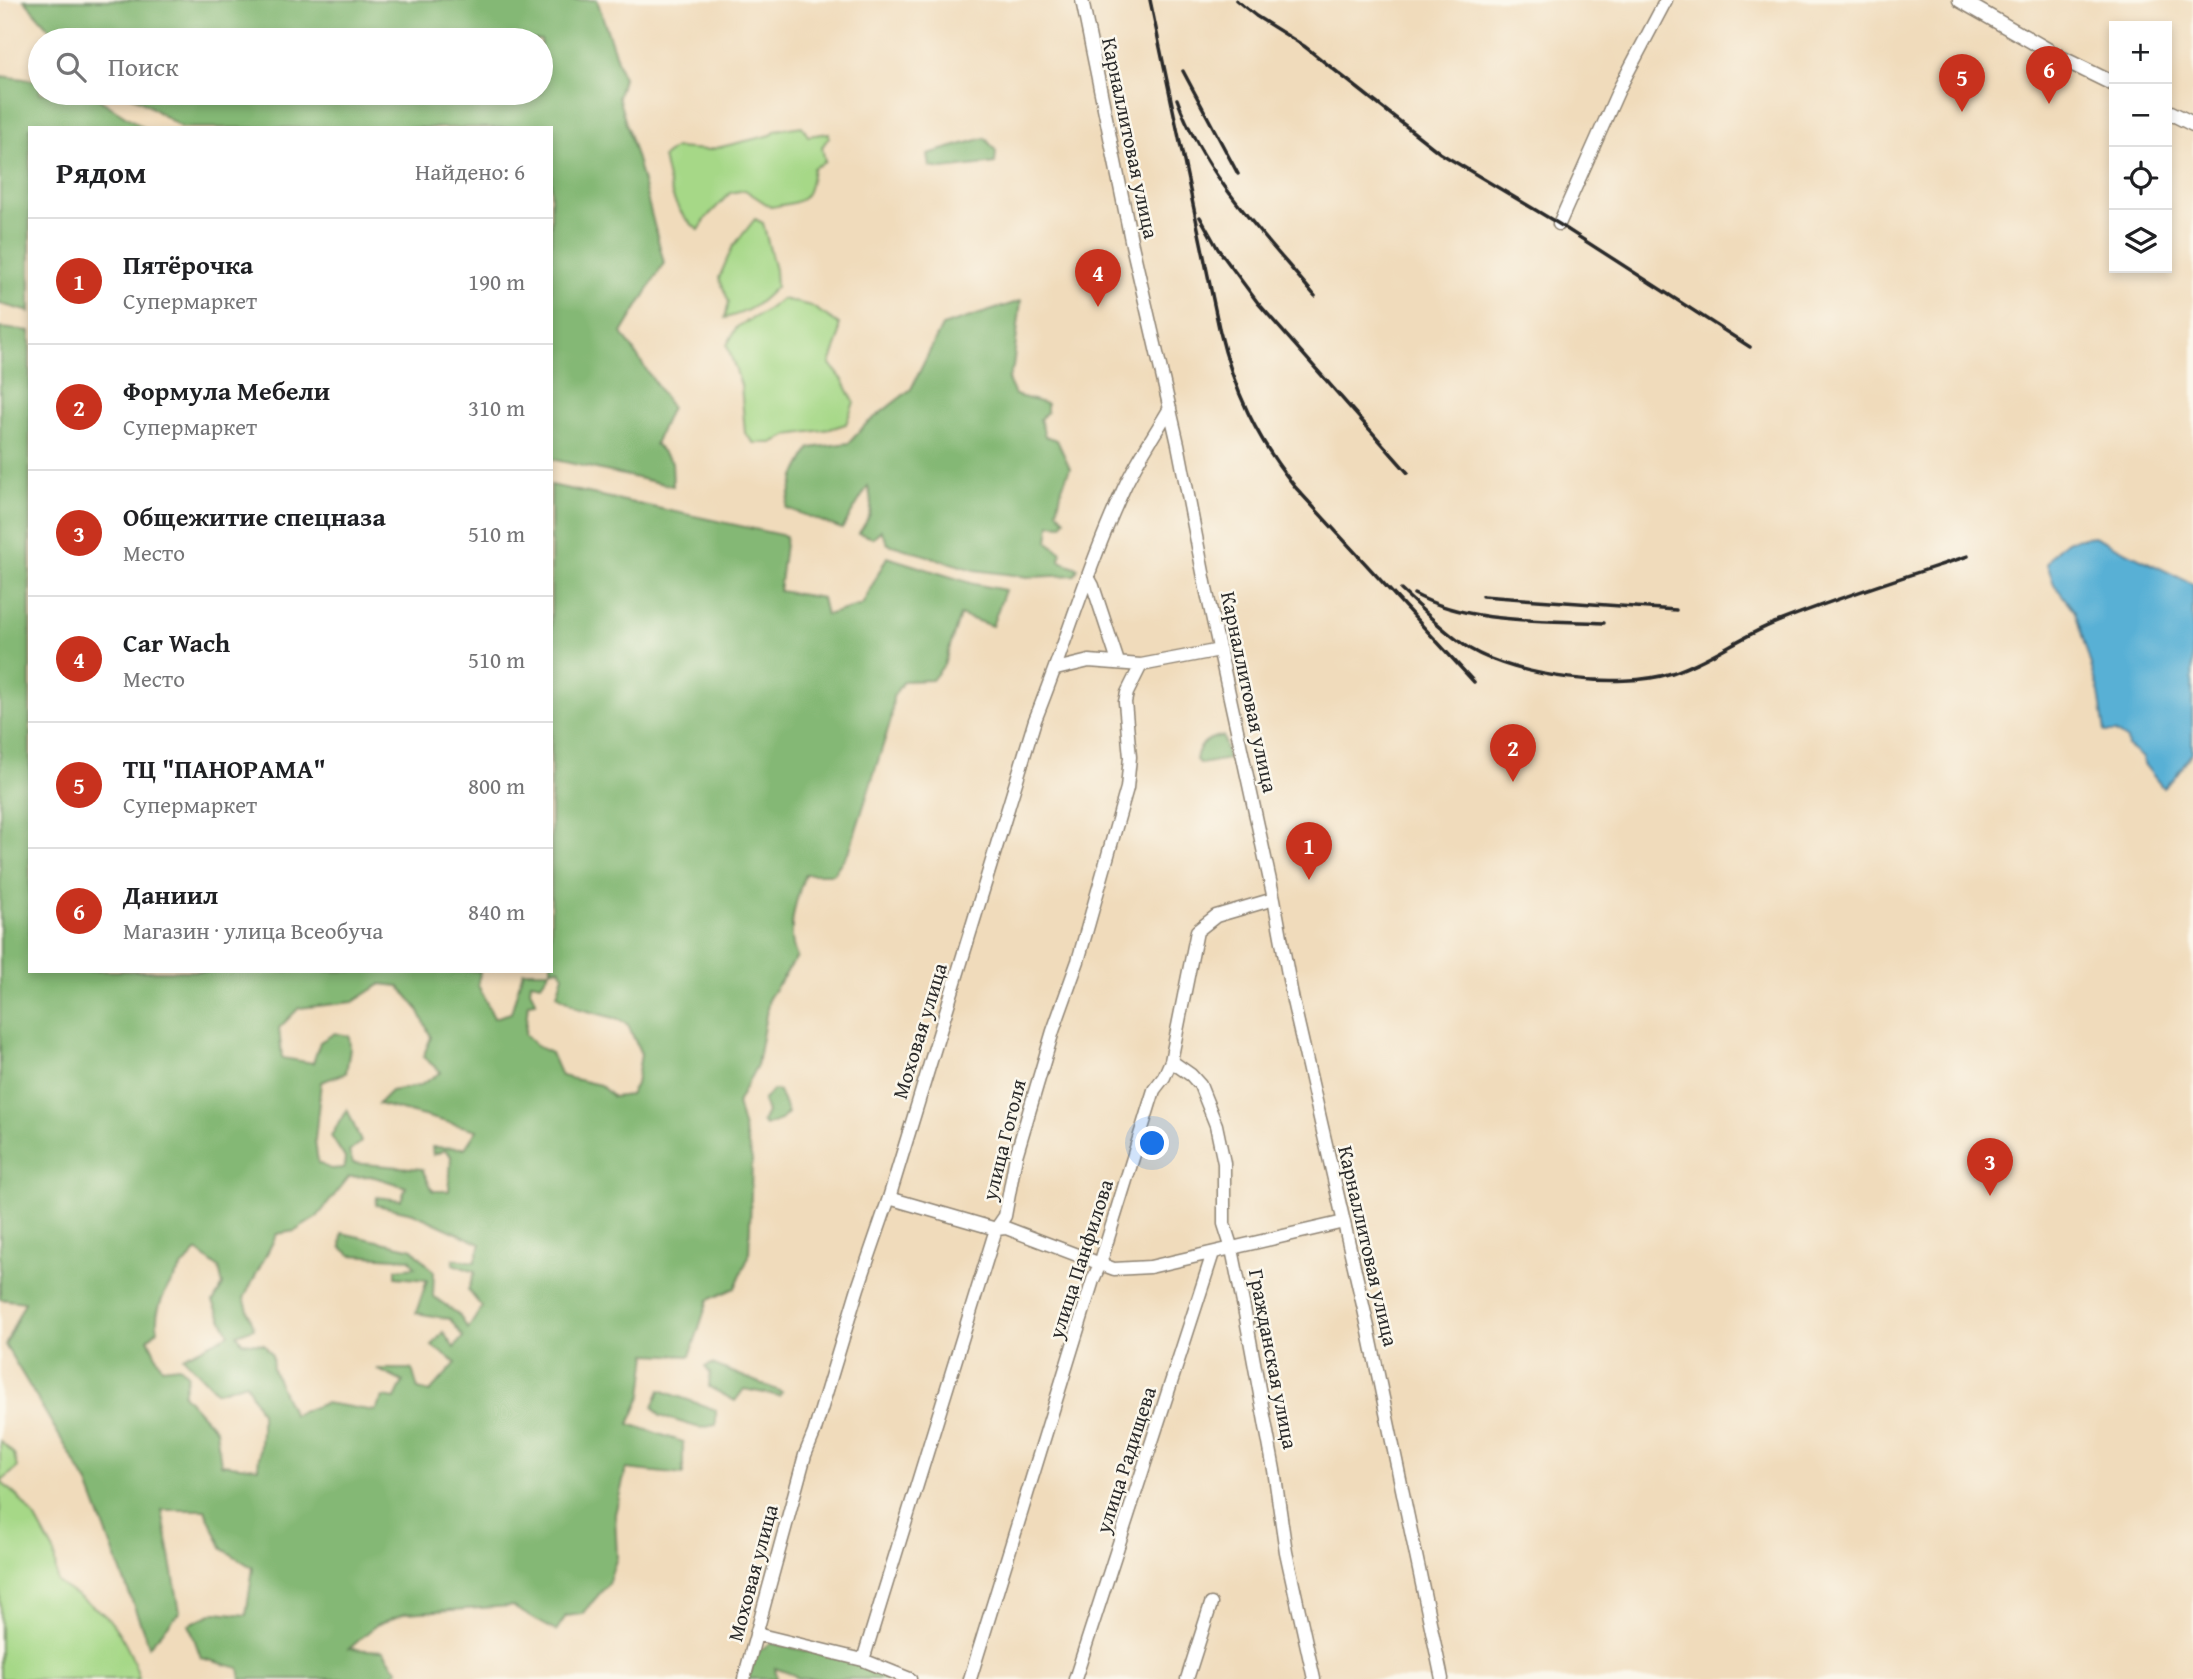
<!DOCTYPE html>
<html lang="ru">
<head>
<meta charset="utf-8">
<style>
	:root { --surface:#fff; --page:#f6f6f6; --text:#202124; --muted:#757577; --line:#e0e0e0; --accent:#c8321e }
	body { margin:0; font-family:"Gentium Book Plus",serif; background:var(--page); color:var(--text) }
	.controls { position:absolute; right:21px; top:21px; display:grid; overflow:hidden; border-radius:0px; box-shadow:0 4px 10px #0003 }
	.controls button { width:63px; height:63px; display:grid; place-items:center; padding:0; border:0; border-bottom:2px solid var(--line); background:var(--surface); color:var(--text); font:35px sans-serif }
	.you { position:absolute; left:1153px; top:1144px; width:24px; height:24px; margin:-18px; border:5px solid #fff; border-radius:50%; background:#1a73e8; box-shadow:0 0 0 10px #1a73e833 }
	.badge { display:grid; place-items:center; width:46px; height:46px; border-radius:50%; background:var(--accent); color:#fff; font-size:23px; font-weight:700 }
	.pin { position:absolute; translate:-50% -58px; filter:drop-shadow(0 2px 4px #0008) }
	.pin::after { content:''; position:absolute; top:37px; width:24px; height:21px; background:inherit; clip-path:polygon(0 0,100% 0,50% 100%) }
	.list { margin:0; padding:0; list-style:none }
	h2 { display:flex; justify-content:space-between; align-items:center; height:91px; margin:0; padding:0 28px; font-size:30px }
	h2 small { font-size:23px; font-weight:400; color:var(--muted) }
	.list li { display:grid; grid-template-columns:46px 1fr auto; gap:21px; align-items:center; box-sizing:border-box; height:126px; padding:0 28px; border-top:2px solid var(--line) }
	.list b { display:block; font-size:26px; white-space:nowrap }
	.list p { margin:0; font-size:23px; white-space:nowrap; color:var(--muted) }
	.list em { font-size:23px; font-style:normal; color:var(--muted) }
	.icon { flex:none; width:38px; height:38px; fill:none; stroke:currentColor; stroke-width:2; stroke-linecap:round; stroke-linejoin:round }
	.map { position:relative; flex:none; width:2193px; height:1679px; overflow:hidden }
	.search { position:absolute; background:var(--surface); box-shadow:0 4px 10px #0003; left:28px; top:28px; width:525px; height:77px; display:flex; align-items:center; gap:18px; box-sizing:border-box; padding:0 24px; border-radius:38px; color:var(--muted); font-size:26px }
	.panel { position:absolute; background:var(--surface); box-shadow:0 4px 10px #0003; left:28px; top:126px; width:525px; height:847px; border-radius:0px }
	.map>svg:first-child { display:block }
</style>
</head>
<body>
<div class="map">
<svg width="2193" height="1679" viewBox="0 0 2193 1679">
	<rect width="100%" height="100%" fill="#fbf7ec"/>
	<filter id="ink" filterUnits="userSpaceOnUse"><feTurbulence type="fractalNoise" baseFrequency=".0143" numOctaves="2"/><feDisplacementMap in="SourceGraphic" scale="14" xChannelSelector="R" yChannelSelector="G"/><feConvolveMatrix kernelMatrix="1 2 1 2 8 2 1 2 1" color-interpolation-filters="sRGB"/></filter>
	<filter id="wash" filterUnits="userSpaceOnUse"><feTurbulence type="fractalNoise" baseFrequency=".00686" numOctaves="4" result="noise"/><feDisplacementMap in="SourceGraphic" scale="28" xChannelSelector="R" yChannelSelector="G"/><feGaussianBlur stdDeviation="1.57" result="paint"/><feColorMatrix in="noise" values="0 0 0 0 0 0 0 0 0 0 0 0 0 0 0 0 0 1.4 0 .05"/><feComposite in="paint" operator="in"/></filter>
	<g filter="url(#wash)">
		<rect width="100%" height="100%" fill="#f0dbbb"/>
		<path fill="#a6d887" stroke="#688259" stroke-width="2" d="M802,126l6,10 21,-3v4l-7,10 3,15 -12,6c-5,35 -8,33 -42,39l-26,-17 -15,3 -23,24 -8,13c-28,-20 -29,-42 -36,-73l12,-9 33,2 63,-15 5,-5z
			M755,219l8,4 12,47 1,17c-18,18 -26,25 -51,31l4,-16 -10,-24 13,-30z
			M782,299l29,7 28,18v14l-9,26 13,16 11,22 -8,22 -16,5 -41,6 -17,8h-18l-9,-10 -4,-48 -14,-40 10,-18 27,-15z
			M0,1441l14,13 3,14 -16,14 18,16 17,21 18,33 3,30c15,11 31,20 45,31 15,11 34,48 37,66h-139z"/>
		<path fill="#84b874" stroke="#587250" stroke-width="2" fill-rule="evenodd" d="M24,0h573l26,78 -5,19 20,66 26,100 -42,70 49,74 -16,37 17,18 1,24 -122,-27v-331h-369l-42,-28 -16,-7h417v-53h-482z
			M0,76l40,5v12h49l55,35h-114v184l-30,-8z
			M985,138l11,13 -1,12 -53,6 -12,-2 -2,-13z
			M1021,301l-8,66 -5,13 7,15 32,9v8l-7,7 5,17 12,4 13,28 -8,20 -5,23 8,8 -3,6 -12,-1 -2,18 13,10 -1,9 18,7 -3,7 -46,2 -55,-7 -86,-26 -7,-14 -8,8 -14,-5c13,-19 15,-24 9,-47l-26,43 -56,-21 9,-32 15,-28 39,-5 16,-18 46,-36 31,-63z
			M0,328l30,3v640h450l-2,14 16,33 17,-5 12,-42h27l-9,13 -10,-2 -1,8 6,12 -8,1 -3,31 11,12 15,7 10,23 39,9 13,12 17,-2 6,-11 5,-30 -13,-29 -10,-6 -38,-10 -23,-14 6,-20 -4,-7 -8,1v-484l235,51 -7,55 43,7 4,17 36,-10 25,-48 87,27 31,6 -13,36 -32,-11 -16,50 -12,15 -29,1 -10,16 -2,23 -41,129 -17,25h-28c-9,25 -20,59 -8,83l-28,41 -12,67 -20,38 15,57 -3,96 -14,32 -27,12 -18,56 -43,-2 -5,41 -13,29 54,18v33l-57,-6 -11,45 2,43 -9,27 -26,30 -16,2 -10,15 -45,-25 -105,7 -30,12 -27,24 34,2 15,20 -14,8h-143l-2,-11 -38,-10 -12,-34 27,-12 30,3 7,-47 -30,-19 -18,-39h-43l18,102 -31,34 -61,-162 -83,-139 20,-43 -25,-3zM381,984l18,2 19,23 13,28 -8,20 18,15 -22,14 -28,5 -13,13 99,26 -12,18 -33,-1 1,8 12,-5 6,6 -2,35h-16l-11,-22 -69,-6 -4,-11 12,-10 -14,-33 -16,27 14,22 -1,10 -13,1 -13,-6 -3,-23 6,-58 25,-9 4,-25 -1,-12 -14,-3 -15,9 -7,21 -31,-5 -3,-30 20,-20 54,-6zM371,1176l35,11 -5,13 -24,-3 -1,8 37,8 68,31 -6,18 -21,-3 -1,5 22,8 -7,18 14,17 -14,22 -9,-14 -26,-19 1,-24 -21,-23 -71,-16 -1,14 10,8 59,4 5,8 -19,2v8l31,3 -11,33 34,6 13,18 -9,11 -11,-16 -11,14 24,17 -26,29 -12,-3 -6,-20h-35l26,13 -8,17 -12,-2 -8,14 -50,-8 -32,12 -20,-45 -1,-15 -8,-11 -22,-2 -5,-8 17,-6 -10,-30 33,-64 18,-3 22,-14 32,-40zM197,1251l22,17 4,17 -10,17 16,32 -46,23 34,35 29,-9 15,30v18l-3,37 -37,-4 -5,-34 -33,-36 5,-19 -9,-9 -17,2 -14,-29 10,-9c-7,-27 21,-61 39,-79z
			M1223,736l5,23 -27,5 -5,-4c2,-16 11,-23 27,-24z
			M772,1090l7,1 9,22 -7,7 -16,6 -3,-4 5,-10 -4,-11z
			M712,1364l70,28 -3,4 -35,-7 -9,12 -26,-14 1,-14 -5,-6z
			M660,1390l56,20v15l-16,3 -40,-12 -7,-9z
			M771,1643l85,19 39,17h-97l-4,-4 -19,-7 2,11h-29l8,-26z"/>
		<path fill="#58b0d5" stroke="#426e80" stroke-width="2" d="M2094,536l99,48 -1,169 -19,26 -10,9 -19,-24 -1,-6 -15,-11 -1,-7 -12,-8h-10l-6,-39 -24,-81 -21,-28 -7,-20c13,-23 21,-25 47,-28z"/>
	</g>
	<g filter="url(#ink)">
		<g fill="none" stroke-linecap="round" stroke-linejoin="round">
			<g stroke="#8e8373" stroke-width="15">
				<path id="minor" d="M1082,0l50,245 46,199 29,149 67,306 19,102 75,326 74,352
					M1559,224l61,-137 46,-87
					M1088,577l5,9 25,76
					M1056,669l33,-8 52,4 79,-15
					M1171,1061l20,14 9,10 16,40 8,38v61l8,25 12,59 30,162 12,82 28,127
					M889,1198l107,31 10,-1 108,41 36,-2 194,-45
					M756,1634l107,26 47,19
					M863,1660l133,-431 9,-13 11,-60 37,-125 25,-70 49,-173 3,-31 -5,-55 2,-9 14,-28
					M744,1679l61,-224 9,-22 44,-145 31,-90 146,-478c31,-77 54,-157 89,-232 13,-28 31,-54 46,-80
					M970,1679l123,-399 7,-16 54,-174 10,-13 7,-16 26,-130 19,-15 58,-17
					M1075,1679l138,-426
					M1187,1679l24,-75"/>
			</g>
			<g stroke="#8e8373" stroke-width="17">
				<path id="major" d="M1960,0l103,59 51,25
					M2167,111l26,13"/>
			</g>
			<use href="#minor" stroke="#fff" stroke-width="12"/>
			<use href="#major" stroke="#fff" stroke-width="14"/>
			<path stroke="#2b2b2b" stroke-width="3.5" d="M1150,0l69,328c15,63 37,110 77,160l178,194
				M1236,0l20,16 48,30 136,107 119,71 191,123
				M1183,71l55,103
				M1177,99c28,77 86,135 138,197
				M1200,217l18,32 40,54 150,170
				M1401,590c22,20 44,43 69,59 47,28 149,41 202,24 37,-12 69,-37 105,-51 62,-25 127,-45 191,-66
				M1414,594c56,30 128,26 190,29
				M1482,596l194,14"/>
		</g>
	</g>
	<g text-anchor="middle" stroke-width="5" stroke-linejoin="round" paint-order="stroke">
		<g font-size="21" fill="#2b2b2b" stroke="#fbf7ec">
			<text transform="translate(1130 138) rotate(78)" y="7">Карналлитовая улица</text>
			<text transform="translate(1249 692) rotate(78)" y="7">Карналлитовая улица</text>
			<text transform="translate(920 1031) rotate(-73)" y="7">Моховая улица</text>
			<text transform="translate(1004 1140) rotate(-76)" y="7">улица Гоголя</text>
			<text transform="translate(1368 1246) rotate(77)" y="7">Карналлитовая улица</text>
			<text transform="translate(1081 1259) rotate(-72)" y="7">улица Панфилова</text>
			<text transform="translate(1273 1359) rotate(79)" y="7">Гражданская улица</text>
			<text transform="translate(1126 1460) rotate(-72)" y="7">улица Радищева</text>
			<text transform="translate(753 1573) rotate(-75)" y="7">Моховая улица</text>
		</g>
	</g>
</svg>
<div class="controls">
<button>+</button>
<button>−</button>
<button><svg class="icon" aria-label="locate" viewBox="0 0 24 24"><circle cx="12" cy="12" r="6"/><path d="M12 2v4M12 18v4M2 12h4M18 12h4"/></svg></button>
<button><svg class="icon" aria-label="layers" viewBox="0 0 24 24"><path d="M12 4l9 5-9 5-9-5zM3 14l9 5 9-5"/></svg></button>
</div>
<div class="you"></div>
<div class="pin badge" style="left:1309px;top:880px">1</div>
<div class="pin badge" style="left:1513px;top:782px">2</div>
<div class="pin badge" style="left:1990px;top:1196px">3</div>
<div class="pin badge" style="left:1098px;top:307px">4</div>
<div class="pin badge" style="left:1962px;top:112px">5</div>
<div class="pin badge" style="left:2049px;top:104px">6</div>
<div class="search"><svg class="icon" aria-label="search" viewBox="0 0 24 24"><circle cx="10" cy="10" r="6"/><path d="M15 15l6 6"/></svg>Поиск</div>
<section class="panel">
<h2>Рядом<small>Найдено: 6</small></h2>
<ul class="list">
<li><span class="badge">1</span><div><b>Пятёрочка</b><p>Супермаркет</p></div><em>190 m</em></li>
<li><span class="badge">2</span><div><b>Формула Мебели</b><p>Супермаркет</p></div><em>310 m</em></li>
<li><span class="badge">3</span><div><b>Общежитие спецназа</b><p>Место</p></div><em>510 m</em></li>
<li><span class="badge">4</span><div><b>Car Wach</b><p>Место</p></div><em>510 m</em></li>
<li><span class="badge">5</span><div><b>ТЦ &quot;ПАНОРАМА&quot;</b><p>Супермаркет</p></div><em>800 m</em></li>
<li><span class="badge">6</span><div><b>Даниил</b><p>Магазин · улица Всеобуча</p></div><em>840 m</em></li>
</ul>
</section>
</div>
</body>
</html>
